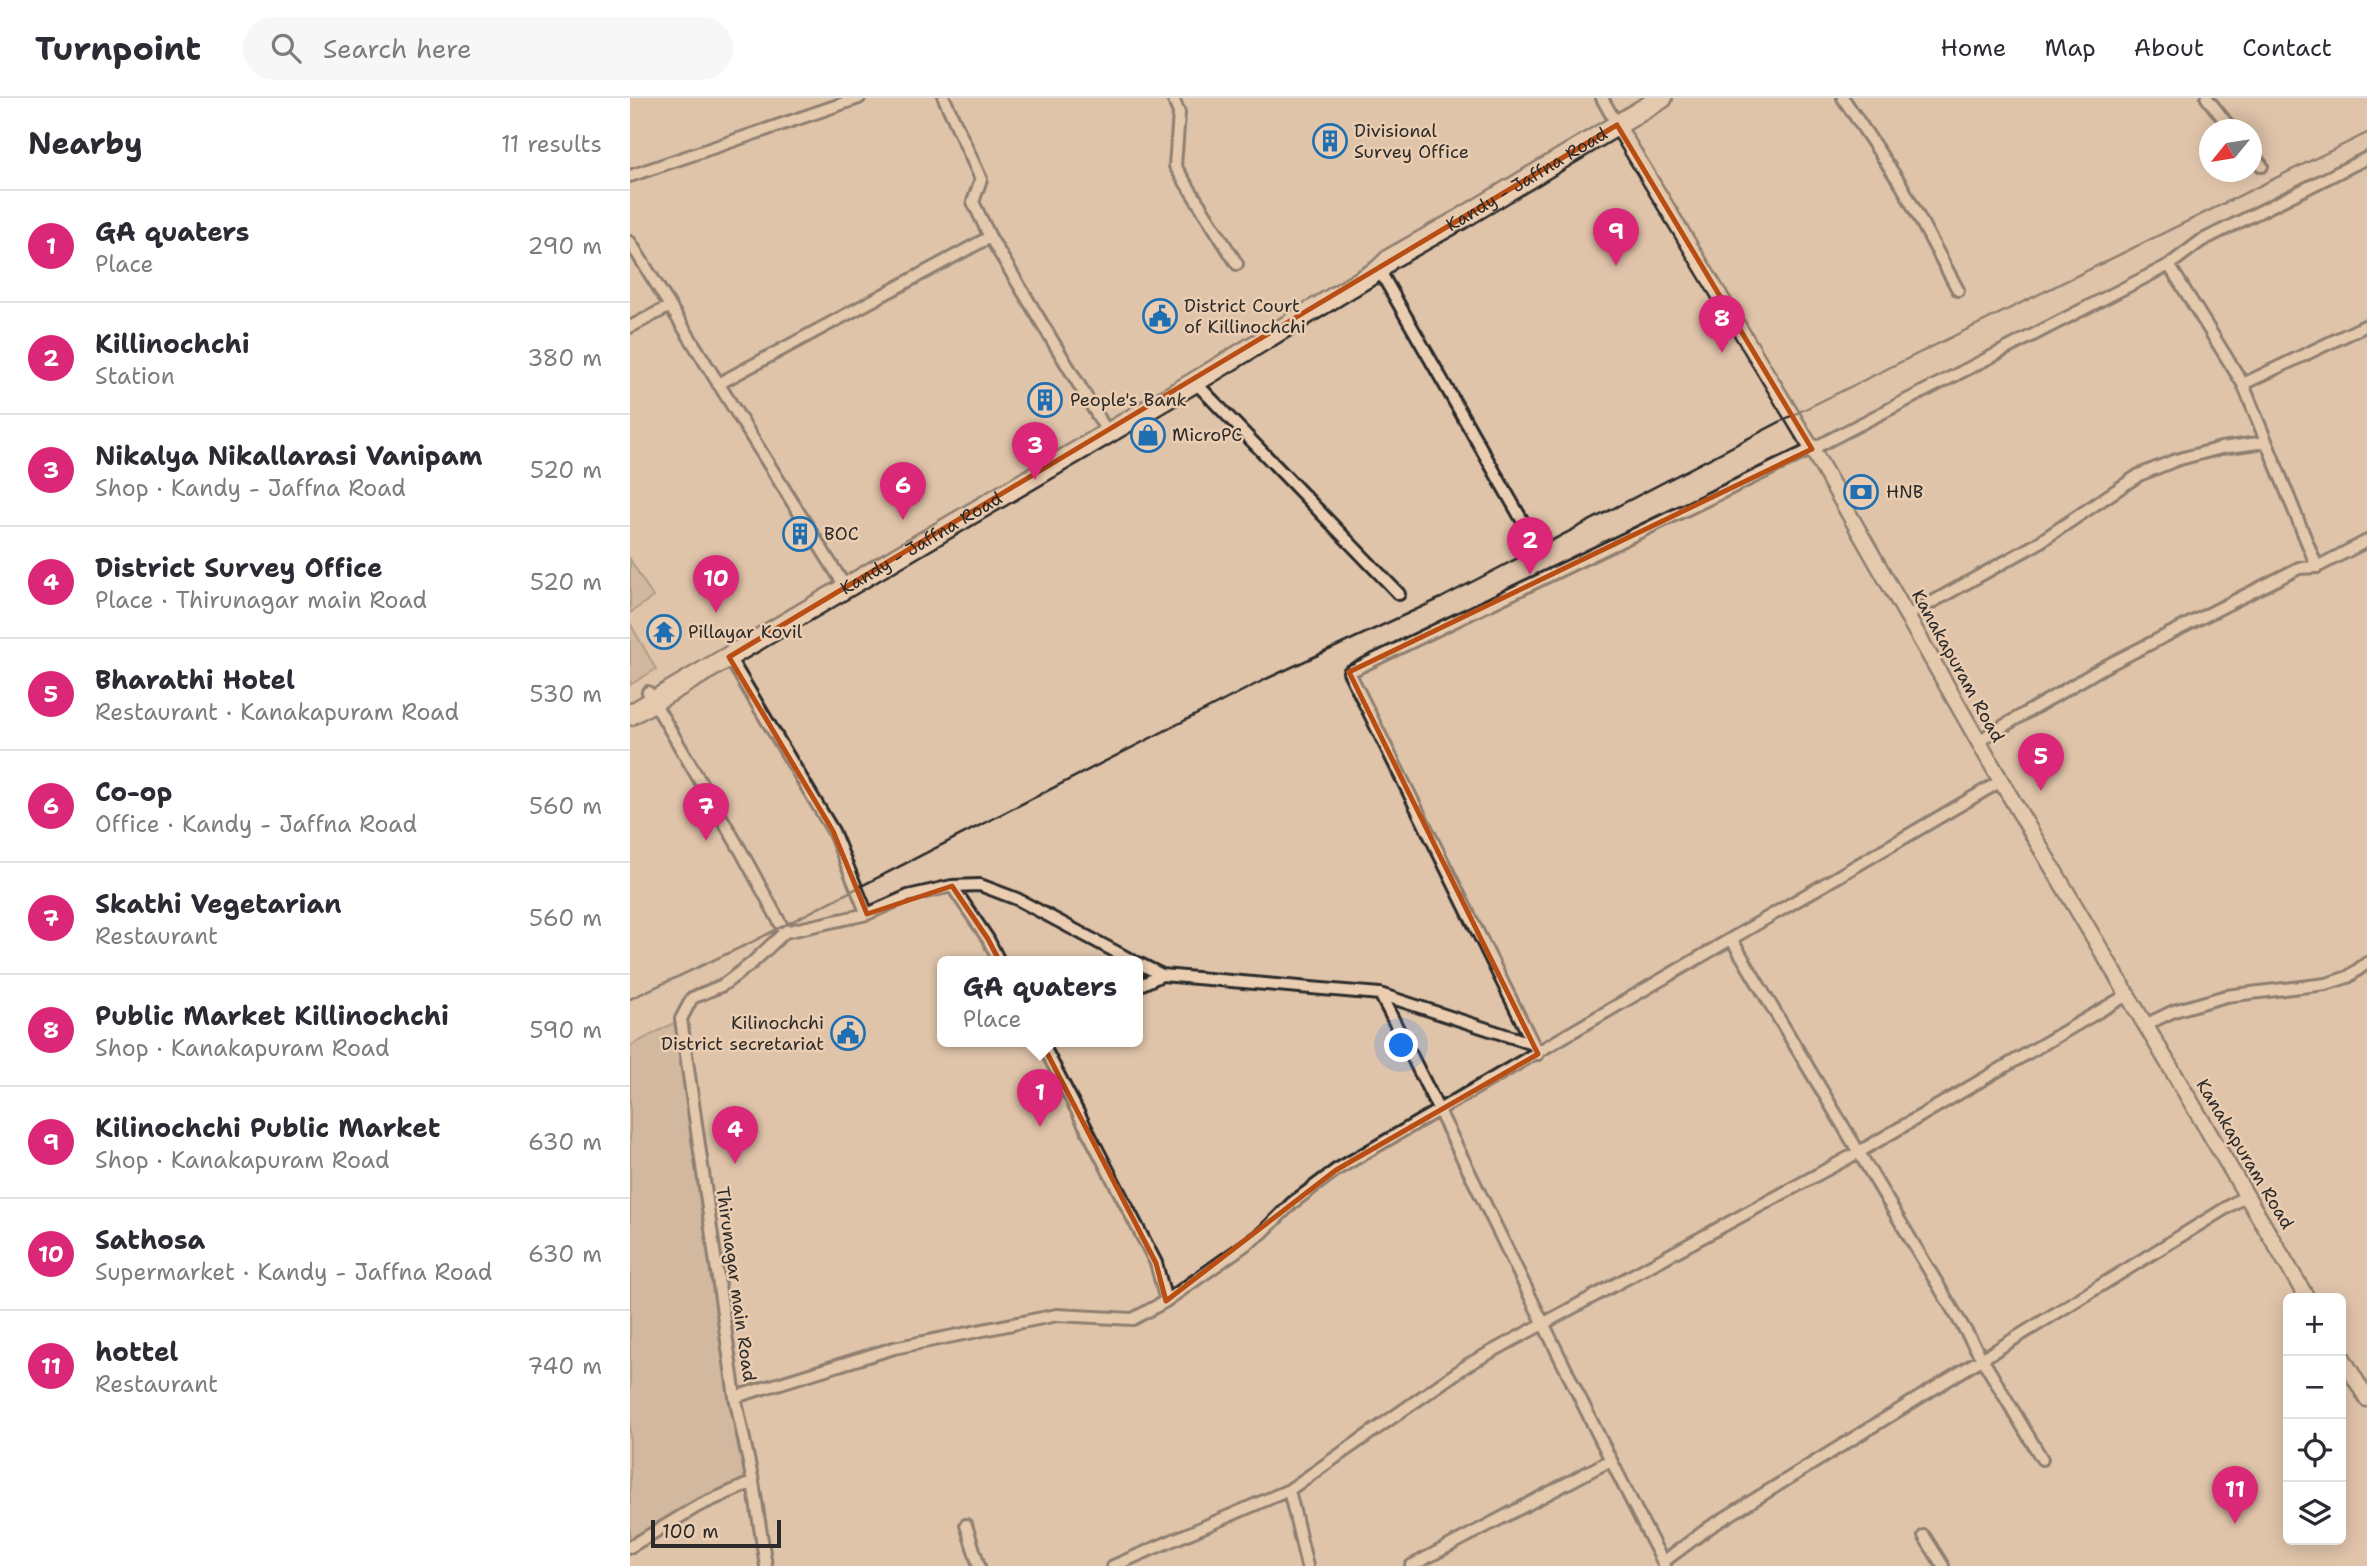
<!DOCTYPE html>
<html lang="en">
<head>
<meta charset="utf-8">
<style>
	:root { --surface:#fff; --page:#f7f7f7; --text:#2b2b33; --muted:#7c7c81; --line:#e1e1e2; --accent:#db2777 }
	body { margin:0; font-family:"Shantell Sans",sans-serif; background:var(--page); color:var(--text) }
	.controls { position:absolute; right:21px; bottom:21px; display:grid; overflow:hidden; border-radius:10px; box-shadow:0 4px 18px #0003 }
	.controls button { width:63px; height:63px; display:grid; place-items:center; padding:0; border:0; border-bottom:2px solid var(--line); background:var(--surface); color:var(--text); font:35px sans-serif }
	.compass { position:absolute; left:1569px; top:21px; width:63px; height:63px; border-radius:50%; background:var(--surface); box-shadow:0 4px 18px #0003; rotate:240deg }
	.scale { position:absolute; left:21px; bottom:18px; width:130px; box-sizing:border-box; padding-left:7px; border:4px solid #2b2b2b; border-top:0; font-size:19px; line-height:24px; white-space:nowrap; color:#2b2b2b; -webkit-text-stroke:5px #ebceb2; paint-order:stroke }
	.you { position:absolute; left:772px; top:948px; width:24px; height:24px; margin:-18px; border:5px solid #fff; border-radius:50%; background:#1a73e8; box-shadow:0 0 0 10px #1a73e833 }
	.badge { display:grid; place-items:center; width:46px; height:46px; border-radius:50%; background:var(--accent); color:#fff; font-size:23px; font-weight:700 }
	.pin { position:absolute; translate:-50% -58px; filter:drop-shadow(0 2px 4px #0008) }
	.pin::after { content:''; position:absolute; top:37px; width:24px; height:21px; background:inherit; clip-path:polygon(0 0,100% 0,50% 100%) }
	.popup { position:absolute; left:307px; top:858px; width:206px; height:91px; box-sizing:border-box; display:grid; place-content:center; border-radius:10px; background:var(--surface); filter:drop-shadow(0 2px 5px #0005); font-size:23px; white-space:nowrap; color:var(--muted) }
	.popup b { font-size:26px; color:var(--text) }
	.popup::after { content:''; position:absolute; left:50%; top:100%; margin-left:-14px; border:14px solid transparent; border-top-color:var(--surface) }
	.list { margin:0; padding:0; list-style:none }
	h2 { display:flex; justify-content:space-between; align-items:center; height:91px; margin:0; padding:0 28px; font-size:30px }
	h2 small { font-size:23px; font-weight:400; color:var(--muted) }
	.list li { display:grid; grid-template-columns:46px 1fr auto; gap:21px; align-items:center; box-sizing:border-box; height:112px; padding:0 28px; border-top:2px solid var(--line) }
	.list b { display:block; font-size:26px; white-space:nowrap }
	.list p { margin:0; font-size:23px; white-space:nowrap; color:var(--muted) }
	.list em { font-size:23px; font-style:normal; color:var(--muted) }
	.icon { flex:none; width:38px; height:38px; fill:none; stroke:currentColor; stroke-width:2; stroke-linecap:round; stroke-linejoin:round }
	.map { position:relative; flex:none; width:1737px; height:1468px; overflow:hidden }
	header { display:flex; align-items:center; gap:42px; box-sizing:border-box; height:98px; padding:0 35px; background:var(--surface); border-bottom:2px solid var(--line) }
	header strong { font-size:33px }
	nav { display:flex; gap:38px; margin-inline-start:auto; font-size:24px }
	.search { width:490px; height:63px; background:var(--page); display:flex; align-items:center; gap:18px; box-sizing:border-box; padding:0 24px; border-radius:38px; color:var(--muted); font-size:26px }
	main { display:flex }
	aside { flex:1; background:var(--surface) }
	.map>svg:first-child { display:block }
</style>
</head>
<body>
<header>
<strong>Turnpoint</strong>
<div class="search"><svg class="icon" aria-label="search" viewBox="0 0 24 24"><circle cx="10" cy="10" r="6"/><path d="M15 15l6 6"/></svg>Search here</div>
<nav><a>Home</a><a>Map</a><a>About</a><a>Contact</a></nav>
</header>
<main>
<aside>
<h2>Nearby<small>11 results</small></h2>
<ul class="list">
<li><span class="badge">1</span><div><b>GA quaters</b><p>Place</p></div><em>290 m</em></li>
<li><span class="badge">2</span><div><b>Killinochchi</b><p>Station</p></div><em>380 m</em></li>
<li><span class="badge">3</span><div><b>Nikalya Nikallarasi Vanipam</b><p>Shop · Kandy - Jaffna Road</p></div><em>520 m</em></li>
<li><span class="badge">4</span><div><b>District Survey Office</b><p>Place · Thirunagar main Road</p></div><em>520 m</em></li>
<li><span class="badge">5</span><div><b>Bharathi Hotel</b><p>Restaurant · Kanakapuram Road</p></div><em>530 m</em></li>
<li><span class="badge">6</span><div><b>Co-op</b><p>Office · Kandy - Jaffna Road</p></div><em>560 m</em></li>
<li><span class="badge">7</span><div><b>Skathi Vegetarian</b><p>Restaurant</p></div><em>560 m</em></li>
<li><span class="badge">8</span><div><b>Public Market Killinochchi</b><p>Shop · Kanakapuram Road</p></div><em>590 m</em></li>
<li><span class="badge">9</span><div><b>Kilinochchi Public Market</b><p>Shop · Kanakapuram Road</p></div><em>630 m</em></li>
<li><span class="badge">10</span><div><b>Sathosa</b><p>Supermarket · Kandy - Jaffna Road</p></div><em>630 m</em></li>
<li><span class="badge">11</span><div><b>hottel</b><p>Restaurant</p></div><em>740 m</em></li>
</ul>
</aside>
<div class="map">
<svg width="1737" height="1468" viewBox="0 0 1737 1468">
	<rect width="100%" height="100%" fill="#e0c4aa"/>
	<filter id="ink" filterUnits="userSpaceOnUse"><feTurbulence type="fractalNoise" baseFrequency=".0143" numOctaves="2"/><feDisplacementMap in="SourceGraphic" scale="14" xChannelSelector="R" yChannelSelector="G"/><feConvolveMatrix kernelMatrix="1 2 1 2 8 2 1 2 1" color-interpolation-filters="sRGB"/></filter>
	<g filter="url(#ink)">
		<path fill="#bea892" stroke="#746a5e" stroke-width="2" d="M0,461l23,38 -23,16z
			M0,525l26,46 -26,16z
			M51,921l72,463 -123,70v-506z"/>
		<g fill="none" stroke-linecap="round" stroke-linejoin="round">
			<g stroke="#2b2b2b" stroke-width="16">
				<path id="street" d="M314,0l37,81 -8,23 17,35 118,196
					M543,0l6,15 -4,53 62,98
					M972,0l15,27
					M1213,0l59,88 56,104
					M1577,0l25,32
					M1622,55l10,13
					M0,78l229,-78
					M0,144l216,346
					M1539,167l74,119 74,183
					M747,168l153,268
					M0,229l40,-21
					M565,284l204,212
					M88,286l272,-147
					M1613,286l124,-59
					M1277,518l128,-71 104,-70 37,-15 45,-12 45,-6
					M18,594l93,159 44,81 82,-18 -34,-83 -104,-174
					M1348,643l126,-74 195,-99 18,-1 50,-26
					M322,788l28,-1 37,14 116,62
					M237,816l41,-18 44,-10 36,53 11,22
					M1102,842l310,519
					M508,865l24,12 218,19 153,50
					M508,888l24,-11
					M750,896c98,189 186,383 285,572
					M1515,927l29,-14 52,-15 100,-12 22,-7 19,-14
					M908,956l-189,-382 463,-223 357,-184 32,-24 166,-83
					M536,1203l96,-68 30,-30 44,-33 665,-389
					M105,1299l159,-49 163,-33 76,4 33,-18 -10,-38 -115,-222
					M659,1392l18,76
					M336,1427l13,41
					M1294,1438l19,30
					M0,1449l68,-41 55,-24
					M1033,1464l47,-35 537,-332
					M136,1468l-13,-84 -18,-85 -54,-378 11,-21 31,-13 29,-22 33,-31
					M483,1468l176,-76 180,-126 390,-212 268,-157
					M781,1468l200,-106"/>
			</g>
			<g stroke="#2b2b2b" stroke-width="19">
				<path id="secondary" d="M987,27l195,324 189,332 306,517
					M1711,1257l26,44"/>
			</g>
			<g stroke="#2b2b2b" stroke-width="24">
				<g id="highway">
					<path id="s1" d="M0,617l565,-333 184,-112 11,-11 71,-40 201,-121"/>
				</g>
			</g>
			<use href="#street" stroke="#ebceb2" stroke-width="10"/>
			<use href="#secondary" stroke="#ebceb2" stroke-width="14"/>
			<use href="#highway" stroke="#ebceb2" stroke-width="19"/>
			<path stroke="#2b2b2b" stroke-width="2.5" d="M0,901l120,-56 514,-263 177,-82 350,-182 576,-283"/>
		</g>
	</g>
	<path d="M0 0H1737V1468H0ZM987,27l195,324 -463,223 189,382 -202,116 -170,131 -10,-38 -168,-324 -36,-53 -85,28 -34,-83 -104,-174z" fill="#e0c4aa" fill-opacity=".55" fill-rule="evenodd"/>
	<path fill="none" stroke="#b94e14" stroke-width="5" stroke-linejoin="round" d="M987,27l195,324 -463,223 189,382 -202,116 -170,131 -10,-38 -168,-324 -36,-53 -85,28 -34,-83 -104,-174z"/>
	<defs>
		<g id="building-ring" transform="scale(1.75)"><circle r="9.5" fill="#ebceb2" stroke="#1f6fb2" stroke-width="1.5"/><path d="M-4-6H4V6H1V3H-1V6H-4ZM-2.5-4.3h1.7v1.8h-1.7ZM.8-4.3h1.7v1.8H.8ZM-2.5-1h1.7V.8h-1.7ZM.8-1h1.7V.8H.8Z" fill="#1f6fb2"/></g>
		<g id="civic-ring" transform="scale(1.75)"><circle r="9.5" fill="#ebceb2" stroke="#1f6fb2" stroke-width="1.5"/><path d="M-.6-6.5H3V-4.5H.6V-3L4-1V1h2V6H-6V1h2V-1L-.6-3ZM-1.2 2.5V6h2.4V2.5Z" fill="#1f6fb2"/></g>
		<g id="shop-ring" transform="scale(1.75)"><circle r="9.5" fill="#ebceb2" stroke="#1f6fb2" stroke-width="1.5"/><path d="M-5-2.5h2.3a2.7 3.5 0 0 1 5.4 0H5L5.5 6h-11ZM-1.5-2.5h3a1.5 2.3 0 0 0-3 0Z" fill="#1f6fb2"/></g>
		<g id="bank-ring" transform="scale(1.75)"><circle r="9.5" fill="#ebceb2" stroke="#1f6fb2" stroke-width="1.5"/><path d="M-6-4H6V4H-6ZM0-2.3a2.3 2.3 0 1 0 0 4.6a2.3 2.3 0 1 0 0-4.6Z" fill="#1f6fb2"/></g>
		<g id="temple-ring" transform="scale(1.75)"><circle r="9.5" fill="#ebceb2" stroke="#1f6fb2" stroke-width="1.5"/><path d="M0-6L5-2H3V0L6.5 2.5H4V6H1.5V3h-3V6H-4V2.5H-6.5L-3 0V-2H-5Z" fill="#1f6fb2"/></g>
	</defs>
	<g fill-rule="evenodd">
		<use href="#building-ring" x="700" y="43"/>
		<use href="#civic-ring" x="530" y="218"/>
		<use href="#building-ring" x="415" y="302"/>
		<use href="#shop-ring" x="518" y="337"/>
		<use href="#bank-ring" x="1231" y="394"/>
		<use href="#building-ring" x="170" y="436"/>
		<use href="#temple-ring" x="34" y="534"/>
		<use href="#civic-ring" x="218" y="935"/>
	</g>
	<g text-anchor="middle" stroke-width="5" stroke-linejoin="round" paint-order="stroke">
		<g font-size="18" fill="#2b2b2b" stroke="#ebceb2" text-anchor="start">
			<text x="724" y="39">Divisional<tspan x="724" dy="21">Survey Office</tspan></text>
			<text x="554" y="214">District Court<tspan x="554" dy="21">of Killinochchi</tspan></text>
			<text x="440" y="308">People's Bank</text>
			<text x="542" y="343">MicroPC</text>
			<text x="1256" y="400">HNB</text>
			<text x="194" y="442">BOC</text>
			<text x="58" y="540">Pillayar Kovil</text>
			<text x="194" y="931" text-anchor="end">Kilinochchi<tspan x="194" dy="21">District secretariat</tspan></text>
		</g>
		<g font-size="18" fill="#2b2b2b" stroke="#ebceb2">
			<text dy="6" stroke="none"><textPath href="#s1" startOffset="1045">Kandy - Jaffna Road</textPath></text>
			<text dy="6" stroke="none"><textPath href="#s1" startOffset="338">Kandy - Jaffna Road</textPath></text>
			<text transform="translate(1328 568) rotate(61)" y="6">Kanakapuram Road</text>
			<text transform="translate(1615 1056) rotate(59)" y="6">Kanakapuram Road</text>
			<text transform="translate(106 1186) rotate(82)" y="6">Thirunagar main Road</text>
		</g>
	</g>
</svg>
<div class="controls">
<button>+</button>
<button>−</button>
<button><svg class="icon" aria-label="locate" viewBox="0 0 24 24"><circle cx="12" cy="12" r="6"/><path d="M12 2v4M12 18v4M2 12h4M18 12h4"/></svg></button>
<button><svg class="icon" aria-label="layers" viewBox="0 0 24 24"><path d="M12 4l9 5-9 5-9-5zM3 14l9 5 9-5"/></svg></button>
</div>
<svg class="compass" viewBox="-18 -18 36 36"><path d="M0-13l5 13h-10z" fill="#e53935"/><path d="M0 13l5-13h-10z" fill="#7c7c81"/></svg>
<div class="scale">100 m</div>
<div class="you"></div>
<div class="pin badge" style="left:410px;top:1029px">1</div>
<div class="popup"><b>GA quaters</b>Place</div>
<div class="pin badge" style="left:900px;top:477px">2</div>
<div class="pin badge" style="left:405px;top:382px">3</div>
<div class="pin badge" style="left:105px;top:1066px">4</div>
<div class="pin badge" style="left:1411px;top:693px">5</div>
<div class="pin badge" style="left:273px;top:422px">6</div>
<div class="pin badge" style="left:76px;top:743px">7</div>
<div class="pin badge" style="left:1092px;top:255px">8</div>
<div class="pin badge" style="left:986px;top:168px">9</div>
<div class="pin badge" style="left:86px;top:515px">10</div>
<div class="pin badge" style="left:1605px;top:1426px">11</div>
</div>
</main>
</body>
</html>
